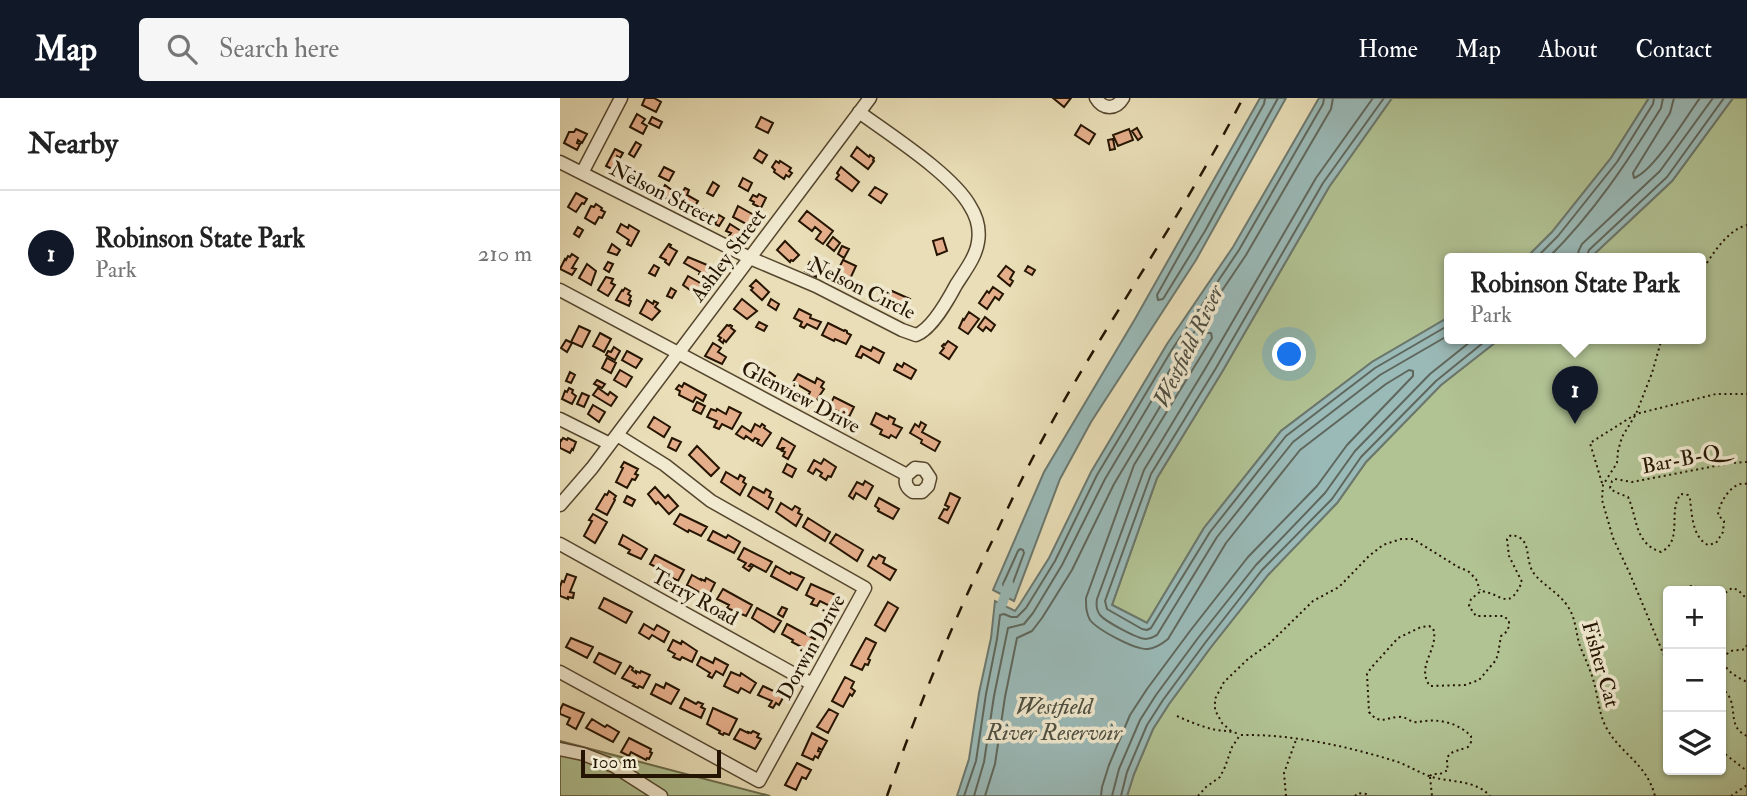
<!DOCTYPE html>
<html lang="en">
<head>
<meta charset="utf-8">
<style>
	:root { --surface:#fff; --page:#f6f6f6; --text:#222; --muted:#767676; --line:#e0e0e0; --accent:#111827 }
	body { margin:0; font-family:"IM FELL Double Pica",serif; background:var(--page); color:var(--text) }
	.controls { position:absolute; right:21px; bottom:21px; display:grid; overflow:hidden; border-radius:7px; box-shadow:0 2px 5px #0004 }
	.controls button { width:63px; height:63px; display:grid; place-items:center; padding:0; border:0; border-bottom:2px solid var(--line); background:var(--surface); color:var(--text); font:35px sans-serif }
	.scale { position:absolute; left:21px; bottom:18px; width:140px; box-sizing:border-box; padding-left:7px; border:4px solid #241401; border-top:0; font-size:19px; line-height:24px; white-space:nowrap; color:#241401; -webkit-text-stroke:5px #f1ead0; paint-order:stroke }
	.you { position:absolute; left:730px; top:257px; width:24px; height:24px; margin:-18px; border:5px solid #fff; border-radius:50%; background:#1a73e8; box-shadow:0 0 0 10px #1a73e833 }
	.badge { display:grid; place-items:center; width:46px; height:46px; border-radius:50%; background:var(--accent); color:#fff; font-size:23px; font-weight:700 }
	.pin { position:absolute; translate:-50% -58px; filter:drop-shadow(0 2px 4px #0008) }
	.pin::after { content:''; position:absolute; top:37px; width:24px; height:21px; background:inherit; clip-path:polygon(0 0,100% 0,50% 100%) }
	.popup { position:absolute; left:884px; top:155px; width:262px; height:91px; box-sizing:border-box; display:grid; place-content:center; border-radius:7px; background:var(--surface); filter:drop-shadow(0 2px 5px #0005); font-size:23px; white-space:nowrap; color:var(--muted) }
	.popup b { font-size:26px; color:var(--text) }
	.popup::after { content:''; position:absolute; left:50%; top:100%; margin-left:-14px; border:14px solid transparent; border-top-color:var(--surface) }
	.list { margin:0; padding:0; list-style:none }
	h2 { display:flex; justify-content:space-between; align-items:center; height:91px; margin:0; padding:0 28px; font-size:30px }
	h2 small { font-size:23px; font-weight:400; color:var(--muted) }
	.list li { display:grid; grid-template-columns:46px 1fr auto; gap:21px; align-items:center; box-sizing:border-box; height:126px; padding:0 28px; border-top:2px solid var(--line) }
	.list b { display:block; font-size:26px; white-space:nowrap }
	.list p { margin:0; font-size:23px; white-space:nowrap; color:var(--muted) }
	.list em { font-size:23px; font-style:normal; color:var(--muted) }
	.icon { flex:none; width:38px; height:38px; fill:none; stroke:currentColor; stroke-width:2; stroke-linecap:round; stroke-linejoin:round }
	.map { position:relative; flex:none; width:1187px; height:698px; overflow:hidden }
	header { display:flex; align-items:center; gap:42px; box-sizing:border-box; height:98px; padding:0 35px; background:var(--accent); color:#fff }
	header strong { font-size:33px }
	nav { display:flex; gap:38px; margin-inline-start:auto; font-size:24px }
	.search { width:490px; height:63px; background:var(--page); display:flex; align-items:center; gap:18px; box-sizing:border-box; padding:0 24px; border-radius:7px; color:var(--muted); font-size:26px }
	main { display:flex }
	aside { flex:1; background:var(--surface) }
	.map>svg:first-child { display:block }
</style>
</head>
<body>
<header>
<strong>Map</strong>
<div class="search"><svg class="icon" aria-label="search" viewBox="0 0 24 24"><circle cx="10" cy="10" r="6"/><path d="M15 15l6 6"/></svg>Search here</div>
<nav><a>Home</a><a>Map</a><a>About</a><a>Contact</a></nav>
</header>
<main>
<aside>
<h2>Nearby<small></small></h2>
<ul class="list">
<li><span class="badge">1</span><div><b>Robinson State Park</b><p>Park</p></div><em>210 m</em></li>
</ul>
</aside>
<div class="map">
<svg width="1187" height="698" viewBox="0 0 1187 698">
	<rect width="100%" height="100%" fill="#e9deb7"/>
	<filter id="stains"><feTurbulence type="fractalNoise" baseFrequency=".00286" numOctaves="4"/><feColorMatrix values="0 0 0 0 .2 0 0 0 0 .09 0 0 0 0 .02 0 0 0 .5 -.17"/></filter>
	<radialGradient id="worn" r=".72"><stop offset=".6" stop-color="#630" stop-opacity="0"/><stop offset="1" stop-color="#630" stop-opacity=".3"/></radialGradient>
	<path fill="#b1c293" stroke="#6a6b4a" stroke-width="2" fill-rule="evenodd" d="M832,0h257l-38,60 -59,74 -26,26h-77v59l-77,45 -91,69 -77,97 -57,95 -35,-18 45,-127 65,-106 107,-185z
		M1173,0h14v698h-620l7,-22 19,-45 16,-25 42,-57 57,-72 69,-72 29,-41 75,-77 60,-47h200v-80h-111l82,-77zM1108,493h53v179h-53z
		M0,643l210,55h-210z"/>
	<path fill="#9abab8" stroke="#6b786f" stroke-width="2" d="M700,0h26l-90,162 -105,162 -31,57 -46,122 -21,-11 51,-118 91,-153z
		M759,0h73l-63,89 -107,185 -65,106 -45,127 35,18 57,-95 77,-97 91,-69 77,-45v21h52l-60,47 -75,77 -29,41 -69,72 -57,72 -42,57 -16,25 -19,45 -7,22h-170l12,-37 10,-66 12,-55 4,-37 20,10 5,-7 29,-46 42,-86 76,-128 66,-97z
		M1089,0h84l-61,83 -82,77h-64l26,-26 59,-74z"/>
	<g fill="none" stroke-linecap="round" stroke-linejoin="round">
		<path stroke="#5f675c" stroke-width="2" d="M705,0l-1,6 -107,191 1,5 5,-1 42,-68 73,-133
			M813,0l-57,80 -108,186 -64,106 -47,129c-1,6 -1,11 3,16 6,7 38,24 46,24 5,0 7,-2 11,-4l60,-98 76,-95 87,-67 69,-40
			M824,0l-61,85 -107,185 -65,106 -46,127 2,8 35,20 5,1 4,-2 59,-96 76,-96 89,-68 74,-43
			M1114,0l-4,15 -37,60 1,5c20,-7 52,-61 66,-80
			M976,160l22,-22 59,-74 36,-58 1,-6
			M988,160c45,-44 80,-97 113,-150l2,-10
			M1017,160l2,-8 3,-6 78,-73 53,-73
			M1026,160l3,-8 78,-73 57,-79
			M460,451l3,1 1,3 -13,35 -4,1 -3,-2 -1,-3 15,-33z
			M404,698l12,-35 10,-67 11,-55 3,-24 4,-1 7,3h6l9,-9 29,-47 42,-86 76,-127 66,-98 84,-146 1,-6
			M414,698l10,-34 10,-66 14,-68 16,-4 9,-11 29,-48 43,-86 75,-126 66,-98 85,-146 2,-11
			M425,698l10,-32 10,-67 12,-59 15,-7 10,-13 30,-48 42,-86 75,-126 17,-25h5l1,5 -78,127 -48,133c0,8 0,15 4,22 8,10 45,30 58,29 8,-1 14,-5 20,-10l58,-96 74,-93 86,-66 23,-14 4,1v5l-66,69 -30,41 -69,71 -58,74 -43,58 -17,26 -21,50 -7,22 -1,9
			M552,698l7,-27 21,-49 16,-25 42,-57 58,-73 69,-72 30,-42 75,-77 45,-36
			M561,698l6,-24 20,-47 16,-25 42,-57 57,-73 70,-71 29,-42 75,-76 53,-43"/>
		<path stroke="#9abab8" stroke-width="10" d="M442,506l7,-19"/>
	</g>
	<path fill="#e5ae8b" stroke="#241401" stroke-width="2" d="M85,0h9l7,4 -5,10 -14,-7z
		M493,0h18l-7,9z
		M77,16l8,5 -3,4 5,3 -4,8 -13,-7z
		M92,19l10,5 -3,6 -10,-5z
		M201,19l12,6 -5,10 -12,-6z
		M521,27l14,9 -6,10 -14,-9z
		M577,30l5,9 -4,3 -6,-9z
		M16,31l11,5 -5,9 -4,-3 -1,3 3,1 -3,6 -13,-7 5,-11h5z
		M569,31l4,11 -15,6 -5,-11z
		M553,41l2,10 -5,1 -2,-10z
		M76,44l5,3 -7,12 -5,-3z
		M297,49l12,10 1,-2 4,3 -1,2 1,1 -6,8 -17,-13z
		M55,51l8,4 -3,5 -3,-2 -1,3 5,3 -5,9 -10,-5z
		M199,52l8,5 -5,8 -8,-5z
		M216,63l3,2 1,-2 11,7 -2,3 3,2 -3,4 -3,-2 -2,4 -10,-7 1,-2 -3,-3z
		M66,67l13,10 -3,5 -3,-2 -2,2 -10,-6z
		M104,69l10,5 -5,9 -10,-5z
		M281,69l18,15 -7,9 -16,-12 3,-4 -2,-2z
		M183,80l9,5 -4,8 -9,-5z
		M153,84l6,4 -6,10 -6,-3z
		M105,87l12,9 -2,4 -4,-2 -2,4 -9,-5z
		M315,89l12,7 -6,9 -12,-8z
		M125,90l4,2 -2,5 11,6 -5,8 -5,-2 -1,2 -2,-1 1,-2 -4,-3 2,-5 -4,-2z
		M16,95l11,6 -3,5 -2,-1 -6,9 -8,-5z
		M199,96l7,4 -5,10 -8,-4 1,-2 -4,-2 3,-5 4,2z
		M36,106l6,4 -1,2 4,2 -3,6 -3,-1 -4,7 -10,-6 6,-12 3,1z
		M178,108l16,9 -6,10 -15,-8z
		M142,111l11,5 -4,8 -11,-6z
		M247,113l26,20 -10,13 -7,-5 5,-7 -6,-5 -3,4 -13,-10z
		M159,117l5,3 -5,8 -4,-2z
		M61,126l7,4 1,-3 10,6 -8,15 -4,-2 2,-4 -12,-8z
		M170,126l11,7 -5,9 -7,-4 2,-3 -5,-2z
		M18,129l5,3 -4,7 -5,-3z
		M273,139l7,6 -6,8 -7,-6z
		M383,140l4,13 -10,4 -4,-14z
		M225,143l14,14 -6,6 -2,-1 -1,2 -13,-12z
		M52,146l8,6 -3,5 -9,-3z
		M109,146l2,1 -1,2 7,4 -8,14 -4,-3 1,-2 -6,-3z
		M282,148l7,3 -5,9 -6,-4z
		M12,156l6,4 -6,10 4,1 -4,6 -12,-6 5,-10 1,1 2,-4 2,1z
		M128,159l24,10 -6,11 -7,-4 1,-2 -16,-9z
		M283,162l13,6 -6,13 -10,-3v-2l-3,-2z
		M48,164l5,2 -4,8 -5,-3z
		M250,164l8,4 -1,2 3,1 -4,8 -11,-6z
		M27,166l9,7 -5,14 -12,-7z
		M94,167l5,3 -4,8 -6,-3z
		M446,168l8,6 -4,7 3,2 -3,5 -12,-10z
		M468,168l7,4 -3,5 -7,-4z
		M128,178l14,8 -6,10 -13,-9z
		M46,179l7,2 -2,4 4,2 -7,11 -10,-6z
		M196,182l13,12 -7,8 -11,-10 2,-2 -3,-2z
		M433,189l10,7 -4,6 -4,-3 -8,12 -8,-6 8,-12 2,2z
		M65,190l5,3 -2,3 3,2 -2,4 2,1 -2,5 -13,-6 6,-10 1,1z
		M111,190l5,3 -4,7 -5,-2z
		M332,193l18,8 -5,10 -18,-8z
		M182,201l15,12 -10,8 -13,-10z
		M211,201l8,5 -3,6 -8,-5z
		M87,202l6,4 1,-3 4,2 -3,4 5,4 -8,9 -12,-7z
		M239,211l12,6 -1,3 11,4 -4,7 -10,-5 -3,4 -4,-2 2,-4 -8,-4z
		M409,214l10,7 -11,15 -9,-6 4,-9 1,1z
		M425,219l10,8 -4,6 -5,-4 -3,4 -5,-4z
		M199,224l8,4 -3,5 -8,-4z
		M268,225l16,8 1,-1 2,1v2l4,2 -5,9 -11,-5 -1,2 -12,-6z
		M167,227l2,1 1,-1 2,1 -1,2 4,3 -9,11 -2,-2 -1,3 -4,-3 2,-2 -3,-2z
		M19,228l11,5 -8,16 -11,-5z
		M40,235l11,6 -7,13 -11,-6z
		M6,242l6,3 -5,9 -6,-4z
		M388,243l9,6 -8,12 -9,-6 4,-5 -2,-2 2,-2 1,1z
		M153,245l8,5 -3,4 8,5 -4,7 -17,-8z
		M301,248l10,5 2,-4 11,6 -5,10 -16,-9 -2,4 -5,-2z
		M54,249l6,4 -5,9 -9,-5 2,-4 3,1z
		M67,253l15,8 -6,9 -14,-8z
		M47,260l9,5 -5,10 -9,-5z
		M189,264l9,5 1,-2 16,11 -5,9 -25,-16z
		M344,265l12,7 -5,9 -17,-9 3,-6 5,3z
		M60,272l12,7 -6,10 -12,-7z
		M10,274l5,3 -4,8 -5,-2z
		M238,276l17,9 2,-5 7,4 -3,5 3,2 -8,12 -8,-5 2,-4 -17,-10z
		M37,282l8,4 -3,4 -8,-4z
		M124,285l22,12 -3,6 -7,-4 -3,5 -14,-7 1,-4 -4,-2 3,-4 3,2z
		M9,290l4,2 -1,3 4,3 -4,8 -10,-5 3,-8 2,1z
		M38,290l10,7 2,-3 7,5 -6,9 -18,-11z
		M22,295l7,3 -5,11 -7,-3z
		M274,299l20,10 -5,10 -20,-10z
		M137,304l8,4 -4,8 -8,-4z
		M33,307l12,7 -6,10 -11,-8z
		M169,309l12,6 -9,16 -10,-5 -3,5 -5,-2 3,-6 -10,-4 4,-8 5,2 1,-2 9,5z
		M316,315l12,6 1,-3 6,3 -2,5 9,4 -6,10 -5,-3 -2,3 -9,-4 2,-4 -11,-6z
		M94,319l16,10 -6,10 -16,-10z
		M361,324l5,3 -4,7 18,10 -5,9 -14,-8 1,-3 -12,-7 5,-9 4,3z
		M195,326l5,3 2,-3 3,2 -1,2 7,5 -9,13 -5,-3 2,-3 -4,-2 -2,3 -7,-5 -2,3 -8,-5 6,-8 9,6z
		M3,340l4,2 1,-2 8,4 -3,8 -1,-1 -2,4 -10,-5v-8l1,1z
		M112,340l9,4 -5,9 -8,-4z
		M222,340l13,8 -7,13 -5,-3 2,-4 -3,-1 2,-3h-2l-1,2 -4,-2z
		M137,348l22,22 -8,8 -22,-21z
		M264,361l12,8 -5,10 -3,-1 -2,4 -6,-4 2,-3 -6,-4 -3,5 -5,-3 6,-11 7,4z
		M64,364l14,7 -3,5 3,1 -3,5 -3,-1 -5,9 -11,-6 7,-14 -2,-1z
		M227,366l9,5 -4,8 -9,-5z
		M166,374l12,7 2,-4 5,3 -2,4 3,2 -6,11 -19,-13z
		M305,383l8,5 -7,13 -10,-6 -3,6 -4,-3 8,-14 6,3z
		M95,389l10,11 3,-3 10,11 -9,8 -11,-12 -2,2 -8,-10z
		M193,389l11,6 2,-4 5,3 -2,5 4,2 -5,10 -20,-13z
		M49,393l7,5 -2,3 1,1 -8,15 -11,-6 9,-15 2,1z
		M390,395l10,5 -12,25 -9,-5 5,-9 3,1 2,-3 -4,-2z
		M67,398l8,4 -3,6 -8,-4z
		M319,400l20,11 -6,10 -15,-8 1,-2 -4,-3z
		M221,405l11,7 3,-4 5,3 -2,4 4,2 -6,11 -20,-14z
		M33,416l14,8 -12,21 -11,-7 8,-15 -3,-1z
		M120,416l27,13 -6,9 -12,-6 -1,2 -14,-8z
		M248,420l22,14 -5,9 -22,-14z
		M153,433l13,7 2,-3 12,7 -6,11 -26,-13z
		M276,436l27,16 -6,11 -27,-18z
		M63,437l24,14 -6,10 -13,-6 2,-3 -11,-6z
		M184,450l28,14 -6,10 -15,-8 -2,2 3,1 -3,4 -6,-4 3,-4 -8,-4z
		M95,457l29,15 -6,11 -20,-11v-2l-8,-4z
		M319,457l6,3 -2,5 13,7 -6,10 -22,-14 5,-9 3,2z
		M216,468l14,8 1,-2 13,6 -7,12 -26,-14z
		M7,476l9,3 -6,15 4,1 -1,5 -5,-1v2l-8,-3v-9l2,-6 2,1z
		M132,477l9,5v-1l4,2 1,-3 9,5 -7,14 -21,-12z
		M251,486l29,13 -6,11 -14,-7 -3,5 -6,-2 3,-5 -8,-4z
		M163,491l29,16 -6,11 -19,-8 2,-3 -12,-6z
		M44,500l28,14 -6,11 -27,-15z
		M328,504l10,6 -13,23 -10,-6z
		M222,509l5,2 -4,8 -5,-3z
		M197,510l24,13 -7,11 -22,-14z
		M84,526l10,6 3,-5 12,7 -5,10 -12,-7 -3,4 -10,-6z
		M227,526l28,15 -6,12 -17,-9 1,-2 -11,-6z
		M11,540l22,9 -6,11 -21,-11z
		M306,540l10,5 -8,16 2,1 -2,5 -3,-1 -3,6 -11,-5z
		M113,542l8,4 1,-3 15,10 -5,11 -10,-5 -2,3 -7,-3 2,-3 -7,-4z
		M39,555l22,10 -6,11 -21,-12z
		M141,559l12,6 2,-5 13,7 -5,10 -7,-4 -4,7 -4,-2 2,-3 -13,-8z
		M70,568l3,2 -1,2 4,3v-2l4,2 1,-2 9,4 -7,13 -4,-2 -1,2 -5,-2 2,-2 -13,-6z
		M171,574l9,4 1,-3 15,10 -6,10 -9,-5 -3,5 -14,-7z
		M285,579l9,5 -3,6 4,3 -3,5 -2,-2 -7,13 -11,-6z
		M106,585l13,7 -8,14 -20,-10 5,-10 8,4z
		M203,588l21,10 -5,9 -3,-2 -3,5 -4,-2 3,-5 -14,-6z
		M125,600l11,6 2,-2 5,2 -2,3 4,2 -4,9 -21,-10z
		M3,606l21,9 -8,16 -9,-5 3,-6 -10,-4v-4z
		M153,610l24,11 -8,16 -5,-2 -1,2 -4,-2 1,-2 -13,-7z
		M269,611l9,5 -10,19 -11,-6z
		M32,621l13,8 2,-2 12,7 -6,10 -27,-14z
		M180,631l8,4v-1l3,1 2,-2 6,3 -2,3 4,2 -6,10 -21,-10z
		M252,635l15,8 -5,9 -3,-2 -1,3 3,1 -3,6 -3,-2 -2,4 -11,-5z
		M69,640l22,11 -1,3 2,1 -3,6 -2,-1 -1,2 -15,-8 -2,4 -8,-4z
		M237,665l14,7 -5,9 -4,-2 -6,13 -11,-5z"/>
	<g fill="none" stroke-linecap="round" stroke-linejoin="round">
		<g stroke="#55462e" stroke-width="15">
			<path id="minor" d="M536,0c7,12 20,12 27,0
				M0,64l190,96 66,28 86,44 14,5c16,-6 32,-35 40,-50 8,-13 20,-28 22,-43 2,-12 -1,-25 -8,-36 -18,-32 -80,-71 -111,-94
				M22,75l39,-75
				M0,192l347,185 8,-7 9,1 6,9 -2,8 -6,6h-9c-7,-4 -9,-10 -6,-17
				M0,321l50,25
				M0,407l32,-37 278,-370
				M0,446l252,140
				M0,574l199,109 106,-193 -154,-87 -46,-36 -48,-30
				M0,651l23,5 31,12 47,30"/>
		</g>
		<path stroke="#241401" stroke-width="2" stroke-dasharray="2 3.5" stroke-linecap="butt" d="M1141,174c11,-17 26,-42 46,-47
			M1102,240l-10,35 -16,41 -14,23 -4,14 -1,12 -14,22 -1,15 11,38 17,36 38,91
			M1187,364l-16,1 -99,19 -17,-3 -3,2 -2,7 5,4 13,5c10,22 6,46 33,55 23,-11 6,-42 20,-58l7,1 2,4c2,15 2,38 18,46l8,-2 7,-11 1,-11 -6,-6c1,-13 15,-35 29,-31
			M1042,385l-12,-40 46,-29 80,-20h31
			M1120,493c7,-6 15,-7 22,0
			M1161,498l11,-8 6,2 9,9
			M1187,547l-2,4c-6,2 -13,0 -17,4 -14,12 10,25 19,29
			M1161,590c21,14 3,38 26,48
			M617,618c13,6 26,11 39,14 9,1 15,1 23,4
			M671,633l-9,-8 -7,-13v-11l9,-17 24,-23 22,-16 43,-42 26,-14 30,-31 14,-11 18,-6h12l45,28 10,4 8,8 4,11
			M1161,653l26,20
			M870,678l2,-2h8l8,-4c-4,-20 5,-17 20,-23l3,-5v-6c-12,-12 -29,-17 -46,-15 -5,0 -6,2 -11,1 -5,-1 -9,-6 -15,-5 -13,0 -18,9 -30,-5l-2,-38 4,-6 27,-30 23,-11 8,-1 4,2c7,21 -18,38 -3,58l35,-1 14,-5 17,-20 2,-6 3,-18c7,-4 8,-8 8,-15l-5,-5h-28l-7,-10 2,-7 10,-8c22,3 27,21 41,-9l-13,-26 -2,-17 4,-4c24,3 11,26 25,41 11,12 26,19 34,34 6,11 6,24 10,36 6,15 13,29 16,45 3,13 4,25 10,36 14,27 40,35 49,69
			M870,679l2,19
			M638,698l8,-9 14,-10 5,-10 7,-20 8,-12c52,-1 106,11 155,26 12,4 23,11 34,15 20,7 46,3 61,20
			M726,698l-2,-23 12,-33
			M795,698l3,-3 8,1 4,2
			M1171,698l16,-11"/>
		<use href="#minor" stroke="#f1ead0" stroke-width="12"/>
		<path stroke="#241401" stroke-width="2.5" stroke-dasharray="12 12" stroke-linecap="butt" d="M327,698c32,-92 69,-182 112,-269 18,-39 37,-77 58,-114 60,-106 130,-206 186,-315"/>
	</g>
	<g text-anchor="middle" stroke-width="7" stroke-linejoin="round" paint-order="stroke">
		<g font-size="21" fill="#241401" stroke="#f1ead0">
			<text transform="translate(103 95) rotate(27)" y="7">Nelson Street</text>
			<text transform="translate(168 157) rotate(-53)" y="7">Ashley Street</text>
			<text transform="translate(302 190) rotate(26)" y="7">Nelson Circle</text>
			<text transform="translate(241 299) rotate(28)" y="7">Glenview Drive</text>
			<text transform="translate(1121 361) rotate(-11)" y="7">Bar-B-Q</text>
			<text transform="translate(135 499) rotate(29)" y="7">Terry Road</text>
			<text transform="translate(251 549) rotate(-61)" y="7">Dorwin Drive</text>
			<text transform="translate(1041 566) rotate(74)" y="7">Fisher Cat</text>
		</g>
		<g font-size="23" font-style="italic" fill="#4d4e41" stroke="#f1ead0">
			<text transform="translate(628 248) rotate(-64)" y="8">Westfield River</text>
			<text x="494" y="616">Westfield<tspan x="494" dy="26">River Reservoir</tspan></text>
		</g>
	</g>
	<rect width="100%" height="100%" filter="url(#stains)"/>
	<rect width="100%" height="100%" fill="url(#worn)"/>
</svg>
<div class="controls">
<button>+</button>
<button>−</button>
<button><svg class="icon" aria-label="layers" viewBox="0 0 24 24"><path d="M12 4l9 5-9 5-9-5zM3 14l9 5 9-5"/></svg></button>
</div>
<div class="scale">100 m</div>
<div class="you"></div>
<div class="pin badge" style="left:1015px;top:326px">1</div>
<div class="popup"><b>Robinson State Park</b>Park</div>
</div>
</main>
</body>
</html>
